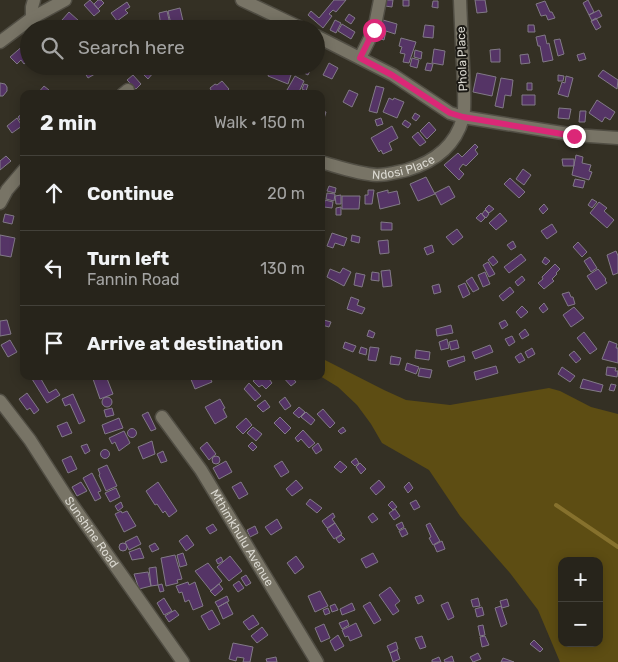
<!DOCTYPE html>
<html lang="en">
<head>
<meta charset="utf-8">
<style>
	:root { --surface:#27241b; --page:#2f2c24; --text:#f1f3f6; --muted:#a4a4a3; --line:#43413a }
	body { margin:0; font-family:Rubik,sans-serif; background:var(--page); color:var(--text) }
	.controls { position:absolute; right:15px; bottom:15px; display:grid; overflow:hidden; border-radius:10px; box-shadow:0 2px 12px #0003 }
	.controls button { width:45px; height:45px; display:grid; place-items:center; padding:0; border:0; border-bottom:1px solid var(--line); background:var(--surface); color:var(--text); font:25px sans-serif }
	.stop { position:absolute; width:15px; height:15px; margin:-11px; border:4px solid #db2777; border-radius:50%; background:#fff }
	.stop.end { background:#db2777; border-color:#fff; box-shadow:0 1px 5px #0008 }
	.list { margin:0; padding:0; list-style:none }
	h2 { display:flex; justify-content:space-between; align-items:center; height:65px; margin:0; padding:0 20px; font-size:21px }
	h2 small { font-size:16px; font-weight:400; color:var(--muted) }
	.list li { display:grid; grid-template-columns:32px 1fr auto; gap:15px; align-items:center; box-sizing:border-box; height:75px; padding:0 20px; border-top:1px solid var(--line) }
	.list b { display:block; font-size:19px; white-space:nowrap }
	.list p { margin:0; font-size:16px; white-space:nowrap; color:var(--muted) }
	.list em { font-size:16px; font-style:normal; color:var(--muted) }
	.icon { flex:none; width:28px; height:28px; fill:none; stroke:currentColor; stroke-width:2; stroke-linecap:round; stroke-linejoin:round }
	.map { position:relative; flex:none; width:618px; height:662px; overflow:hidden }
	.search { position:absolute; background:var(--surface); box-shadow:0 2px 12px #0003; left:20px; top:20px; width:305px; height:55px; display:flex; align-items:center; gap:12px; box-sizing:border-box; padding:0 18px; border-radius:28px; color:var(--muted); font-size:19px }
	.panel { position:absolute; background:var(--surface); box-shadow:0 2px 12px #0003; left:20px; top:90px; width:305px; height:290px; border-radius:10px }
	.map>svg:first-child { display:block }
</style>
</head>
<body>
<div class="map">
<svg width="618" height="662" viewBox="0 0 618 662">
	<rect width="100%" height="100%" fill="#343024"/>
	<path fill="#5d4d13" fill-rule="evenodd" d="M321,358l63,32 22,10 44,5 99,-17 11,3 31,16 27,7v248h-58l-22,-52 -28,-37 -50,-57 -31,-46 -47,-27 -11,-19 -14,-19 -19,-18 -18,-11h1zM562,561h37v82h-37z"/>
	<g fill="none" stroke-linecap="round" stroke-linejoin="round">
		<path stroke="#86712d" stroke-width="4" d="M556,505l62,42"/>
	</g>
	<path fill="#553466" stroke="#827a87" d="M90,0l10,11 -6,5 -10,-11z
		M98,0h3l3,3 -6,6 -4,-5z
		M334,0h12l-10,12 -3,-2 -4,4 3,2 -9,12 -15,-13 3,-4 8,7z
		M386,0h7l-1,7 -7,-1z
		M403,0h6v6h-6z
		M475,0h10l2,12 -10,1z
		M588,0l6,12 -5,3 -6,-12z
		M433,1h5v7l-6,-1z
		M545,1l5,11h2l3,6 -7,2 -2,-5 -5,1 -5,-12z
		M127,2l3,5 -5,3 3,3 -11,8 -6,-8z
		M180,8l3,13 -12,3 -3,-13z
		M599,10l3,6 -10,5 -3,-6z
		M167,11l3,13 -9,2 -2,-13z
		M69,12l10,9 -7,7 -10,-8z
		M349,14l6,4 -4,6 -6,-4z
		M596,18l5,9 -5,3 -5,-9z
		M335,20l6,3 -5,10 -6,-3z
		M383,20l14,4 -2,10 -9,-3 -2,9 -6,-2z
		M110,23l5,6h-11z
		M342,24l13,8 -4,7 -13,-8z
		M425,25l9,1 -1,12 -10,-1z
		M528,25h6l1,7h-7z
		M545,35l2,9 2,-1 4,17 -10,2 -3,-16h-2l-2,-9z
		M401,38l15,4 -7,21 -6,-1 2,-8 -5,-1 2,-6 -3,-1z
		M560,39l4,15 -6,2 -4,-16z
		M25,44l4,4v12l-5,4 -3,-4 -4,4 -7,-7z
		M434,49l11,2 -2,14 -11,-2z
		M500,49v13h-9l-1,-12z
		M415,50l7,2 -1,7 -7,-2z
		M584,53l2,6 -7,2 -2,-6z
		M528,54l2,9 -9,1 -1,-9z
		M412,58l7,2 -2,8 -7,-2z
		M329,63l9,5 -6,11 -9,-4z
		M427,63l6,1 -2,7 -6,-1z
		M90,66h7l3,5 -12,7 -5,-8z
		M151,66h8l-11,13 -5,-5z
		M272,66h5l15,6 -4,12 -20,-8z
		M285,66h17l-4,7z
		M304,66l7,2 -3,7 -6,-3z
		M603,70l15,10 -1,9 -19,-13z
		M477,73l19,4 -4,19 -19,-4z
		M133,75l8,9 -5,5 -9,-9z
		M558,75l6,1 -1,5h-5z
		M295,76l9,5 -6,13h-5l-6,-4z
		M566,76l7,2 -5,19 -10,-3 4,-12 3,1z
		M501,78l12,2 -2,16 -6,-1 -2,13 -8,-2z
		M222,81l7,8 -5,5h-11l-3,-6 5,-4 2,1z
		M0,83l5,1 2,3v4l-4,5h-3z
		M527,83h5v7h-5z
		M304,84l4,1 -2,6 -4,-2z
		M44,86l5,4 -3,4h-9z
		M376,86l8,2 -7,25 -8,-2z
		M349,90l9,4 -6,13 -9,-5z
		M522,95h13v10h-13z
		M389,98l4,2 1,-2 10,4 -7,16 -14,-6z
		M597,100l18,12 -5,8 -5,-3 -3,5 -13,-9z
		M559,108l12,1 -2,10 -11,-1z
		M321,111l5,1 -3,10h-2z
		M580,111h6l-1,11h-6z
		M23,113l1,9 -2,1 -4,-6z
		M415,113l5,3 -4,5 -4,-3z
		M17,118l5,8 -10,7 -5,-7z
		M381,118l2,6 -6,2 -2,-6z
		M405,120l6,4 -3,4 -6,-4z
		M429,122l7,8 -9,9 -7,-8z
		M392,126l6,12 -9,5 3,7 -9,4 -2,-4 -2,2 -8,-14z
		M418,132l8,10 -6,4 -8,-9z
		M475,144l3,3 -3,3 3,4 -12,12 -3,-2 -4,5 5,5 -5,6 -15,-15 14,-12 4,4z
		M576,155l7,2 -1,6 9,2 -2,6 3,1 -3,8 -17,-5z
		M6,156l5,5 -11,9v-9z
		M562,159h12v7h-11z
		M523,169l8,6 -7,10 -8,-6z
		M426,177l9,17 -17,7 -8,-17z
		M510,178l15,14 -6,6 -15,-14z
		M575,179l10,2 -2,7 -10,-2z
		M329,186l7,2 -1,5 -8,-2z
		M449,186l6,11 -14,8 -6,-12z
		M368,190h6l-2,14h-7v-9h3z
		M388,190v3l9,-2 3,13 -20,5 -3,-16z
		M327,193l8,1 -1,7 -8,-2z
		M341,195v9h-5l-1,-8z
		M342,196h18l-1,13h-17z
		M592,199l5,3 -5,6 -4,-3z
		M325,200l8,2 -1,6 -8,-1z
		M599,202l8,6 -3,3 10,9 -7,8 -17,-15z
		M544,204l4,5 -5,5 -4,-5z
		M489,205l5,4 -5,4 -4,-4z
		M341,207v8h-5v-7z
		M485,210l4,4 -3,4 -4,-4z
		M481,213l4,5 -4,4 -5,-4z
		M500,213l7,8 -11,9 -7,-7z
		M5,214l9,2 -2,8 -9,-2z
		M381,222l11,1v7h-11z
		M552,224l5,8 -10,7 -6,-8z
		M457,229l6,8 -10,8 -7,-8z
		M332,233l15,5 -3,8 -9,-3 -2,5 -6,-2z
		M0,235l15,3 -4,19 -11,-2z
		M352,235l8,2 -1,6 -8,-2z
		M388,240l1,13 -9,1 -2,-13z
		M513,241l3,6 -5,3 -4,-5z
		M578,242l9,10 -5,5 -9,-10z
		M432,245l2,7 -7,3 -3,-7z
		M616,251l2,5v17l-5,2 -6,-20z
		M521,254l5,6 -17,13 -5,-6z
		M493,256l5,6 -5,4 -5,-6z
		M545,257l5,4 -4,4 -4,-3z
		M590,257l7,11 -6,4 -7,-11z
		M488,262l7,12 -6,3 -6,-12z
		M555,264l5,5 -4,4 1,1 -5,5 2,2 -10,8 -6,-6 5,-4 -1,-2z
		M343,268l8,4 -7,14 -17,-9 3,-8 10,4z
		M598,269l8,10 -1,1 2,3 -11,7 -9,-14z
		M390,270l2,16 -9,1 -2,-16z
		M372,272l7,1v8l-8,-1z
		M485,272l5,12 -7,3 -5,-12z
		M356,273l9,2 -3,12 -8,-2z
		M522,276l3,4 -7,6 -3,-4z
		M472,277l7,12 -6,3 -7,-11z
		M465,283l5,11 -7,4 -5,-12z
		M439,284l2,8 -7,2 -2,-8z
		M510,287l4,5 -11,9 -4,-5z
		M569,292l2,5h2l2,7 -7,2 -6,-12z
		M351,297l8,3 -2,5 8,3 -3,6 -15,-5z
		M544,303l4,6 -5,4 -4,-5z
		M522,306l6,6 -7,6 -5,-6z
		M574,307l10,11 -13,9 -8,-12z
		M7,320l4,14 -11,2v-15z
		M324,320l7,2 -2,5 -7,-2z
		M505,320l3,5 -6,4 -3,-6z
		M451,325l2,8 -16,3 -1,-7z
		M525,329l4,6 -7,4 -3,-5z
		M369,330l6,3 -2,5 -6,-2z
		M584,332l13,17 -7,5 -13,-16z
		M512,336l3,6 -6,4 -4,-7z
		M447,339l2,9 -8,2 -2,-8z
		M10,340l7,12 -9,5 -7,-12z
		M457,340l2,8 -8,2 -2,-8z
		M609,341l8,3 -1,4h2v15l-16,-4z
		M345,342l11,4 -3,6 -10,-4z
		M490,345l3,7 -18,7 -3,-7z
		M361,347l6,2 -1,6 -7,-2z
		M370,347l9,1 -3,13 -8,-1z
		M532,348l3,6 -7,4 -3,-6z
		M416,350l14,2 -1,8 -14,-2z
		M574,351l7,8 -5,4 -7,-8z
		M521,353l4,7 -6,3 -4,-6z
		M391,356l10,2 -2,7 -9,-1z
		M464,356l1,5 -16,6 -2,-6z
		M407,363l12,4 -3,7 -11,-4z
		M496,366l2,7 -22,7 -2,-8z
		M562,367l13,9 -5,6 -12,-8z
		M607,367l9,1 -1,3h3l-1,6 -11,-2z
		M420,368l12,2 -2,8 -12,-2z
		M37,376h9l-5,3 8,14 7,-4 4,6 -13,8 -15,-24z
		M92,376h14l7,18 -13,5z
		M209,376l3,6 -17,7 -5,-12z
		M259,376h8l5,7 -6,6 -4,-4 -3,2 -6,-6z
		M282,376h9l5,6 -5,4z
		M583,379l20,6 -2,7 -21,-4z
		M249,383l12,13 -6,5 -11,-12z
		M611,384l5,1 -2,6 -5,-1z
		M27,393l12,17 -5,4 -4,-6 -3,2 -8,-11z
		M73,394l12,27 -6,3 -9,-20 -5,2 -3,-7z
		M102 402a5 5 0 1 1 10 0a5 5 0 1 1-10 0Z
		M285,397l6,9 -6,4 -6,-8z
		M220,399l5,9 -2,1 4,8 -12,7 -10,-17z
		M265,400l5,7 -7,5 -6,-6z
		M299,407l6,5 -6,6 -6,-5z
		M112,408l2,7 -8,2 -2,-7z
		M323,409l12,14 -5,5 -13,-14z
		M148,412l8,17 -5,2 -9,-16z
		M306,412l9,8 -4,5 -10,-8z
		M280,417l11,11 -6,6 -11,-11z
		M119,418l4,10 -18,6 -3,-9z
		M246,418l6,7 -9,9 -7,-7z
		M67,422l5,11 -10,4 -5,-11z
		M253,427l9,7 -6,7 -9,-8z
		M343,427l3,4 -5,3 -3,-3z
		M127.5 433a4.5 4.5 0 1 1 9 0a4.5 4.5 0 1 1-9 0Z
		M303,430l12,13 -6,5 -8,-9 -3,3 -3,-4z
		M124,431l6,12 -11,8 -4,-9 -3,2 -3,-6z
		M152,441l3,13 -12,5 -5,-12z
		M207,442l9,12 -7,6 -9,-12z
		M252,442l5,5 -4,4 -5,-5z
		M318,443l4,7 -6,4 -4,-6z
		M87,444l3,7 -5,3 -4,-8z
		M100.5 454a4.5 4.5 0 1 1 9 0a4.5 4.5 0 1 1-9 0Z
		M163,451l4,10 -6,2 -4,-9z
		M212 460a4 4 0 1 1 8 0a4 4 0 1 1-8 0Z
		M71,456l6,13 -9,4 -6,-13z
		M356,458l3,5 -4,3 -4,-4z
		M226,461l6,11 -13,7 -6,-11z
		M282,461l7,11 -8,5 -7,-11z
		M340,461l7,6 -6,6 -7,-6z
		M360,463l6,6 -5,5 -5,-7z
		M107,465l10,21 -11,5 -7,-16 1,-1 -2,-5z
		M92,473l9,18 -3,1 3,6 -6,3 -12,-23z
		M296,480l7,8 -11,8 -6,-7z
		M379,480l6,7 -9,8 -6,-7z
		M81,482l6,9 -10,5 -5,-9z
		M158,482l19,29 -8,6 -4,-6 -2,2 -6,-9 -2,1 -9,-14z
		M241,482l7,12 -9,5 -7,-12z
		M409,482l4,6 -5,5 -4,-6z
		M116,488l4,9 -10,5 -5,-9z
		M310,499l12,9 -5,5 -11,-9z
		M416,500l4,7 -6,3 -4,-7z
		M392,501l5,6 -4,3 -5,-5z
		M121,502l2,5 -5,4 -3,-5z
		M395,509l5,7 -6,4 -5,-7z
		M121,511l1,2 5,-2 9,15 -12,6 -9,-18z
		M333,513l2,4 -3,2 3,4 -8,5 -5,-7z
		M373,513l5,6 -6,4 -4,-6z
		M277,519l5,9 -11,7 -6,-8z
		M402,522l2,5 -5,3 -3,-5z
		M335,523l7,11 -8,5 -7,-10z
		M430,523l10,18 -7,4 -4,-7 2,-1 -5,-12z
		M213,524l4,6 -7,4 -4,-6z
		M255,526l3,7 -8,4 -3,-7z
		M405,528l3,6 -6,3 -3,-6z
		M187,535l7,10 -8,6 -7,-10z
		M341,535l4,4 -6,4 -3,-4z
		M137,536l4,8 -12,6 -4,-8z
		M442,541l3,8 -8,3 -3,-7z
		M155,543l4,6 -7,3 -3,-6z
		M119 547a4 4 0 1 1 8 0a4 4 0 1 1-8 0Z
		M140,548l4,10 -12,2 -3,-8z
		M183,553l4,12 -7,2 -3,-12z
		M373,553l5,9 -12,6 -5,-9z
		M175,555l7,24 -5,1 1,3 -12,3 -5,-28z
		M230,556l12,15 -13,10 -12,-14z
		M296,556l8,11 -9,7 -8,-11z
		M221,557l2,4 -5,3 -2,-4z
		M208,563l14,18 -11,10 -16,-20z
		M156,567l2,18 -7,1 -2,-18z
		M148,572l3,14 -12,3 -5,-15z
		M246,575l5,8 -5,3 -5,-8z
		M239,581l5,7 -6,4 -5,-7z
		M188,582l1,3 6,-3 8,24 -10,4 -4,-10 -4,2 -3,-10 -3,1 -3,-7z
		M162,584l2,7 -4,1 -2,-7z
		M219,584l4,5 -8,7 -5,-5z
		M390,587l10,14 -5,4 4,6 -6,4 -14,-20z
		M320,591l8,15 -13,6 -7,-16z
		M421,595l3,6 -6,3 -3,-7z
		M227,596l2,5 -11,6 -3,-5z
		M164,598l8,13 -8,4 -7,-12z
		M478,598l2,8 -7,1 -2,-7z
		M507,599l2,7 -7,2 -2,-7z
		M227,602l6,12 -10,5 -5,-12z
		M370,602l11,18 -7,4 -11,-18z
		M448,602l6,15 -6,3 -7,-15z
		M352,603l3,7 -13,5 -2,-6z
		M335,604l3,6 -6,2 -2,-6z
		M501,606l6,18 -6,3 -6,-19z
		M482,607l2,8 -7,2 -2,-8z
		M328,608l2,5 -5,2 -2,-5z
		M175,610l4,5 -10,7 -4,-6z
		M212,610l8,14 -11,6 -8,-14z
		M253,615l6,9 -10,6 -6,-8z
		M347,620l2,5 -7,4 -3,-6z
		M356,623l6,13 -12,5 -2,-5 -3,1 -3,-7z
		M324,624l6,14 -9,4 -6,-14z
		M483,625l2,10 -5,1 -2,-10z
		M262,627l6,8 -11,8 -6,-7z
		M338,635l6,11 -9,5 -5,-10z
		M422,636l4,11 -6,2 -5,-11z
		M485,636l4,9 -7,2 -2,-10z
		M534,640l9,9 -3,3 -10,-8z
		M396,642l2,7 -8,4 -3,-7z
		M233,643l20,4 -3,15h-7l1,-4 -7,-1 -1,4 -7,-2z
		M397,650l3,9 -7,3 -3,-9z
		M478,653l3,6 -8,3 -3,-5z
		M452,656l2,6h-9l-1,-2z
		M276,657l1,5h-10l-1,-3z
		M439,657l2,5h-9v-2z
		M503,658l11,4h-13z"/>
	<g fill="none" stroke-linecap="round" stroke-linejoin="round">
		<g stroke="#514e44" stroke-width="15">
			<g id="minor">
				<path d="M242,0l61,29"/>
				<path d="M32,18v-11l2,-7"/>
				<path d="M316,36l77,39 57,38 13,4 112,18 43,3"/>
				<path d="M0,42l32,-24 33,-18"/>
				<path d="M360,58l14,-28 6,-30"/>
				<path d="M123,94l5,-4"/>
				<path id="s1" d="M321,162c18,5 37,12 56,13 10,0 20,-3 30,-5 27,-8 48,-23 56,-52 2,-9 1,-21 1,-30 -1,-29 -3,-59 -4,-88"/>
				<path d="M0,203l7,-13 17,-20"/>
				<path id="s2" d="M0,401l30,39 36,56 117,166"/>
				<path id="s3" d="M162,417l39,53 116,192"/>
			</g>
		</g>
		<use href="#minor" stroke="#787466" stroke-width="12"/>
	</g>
	<g fill="none" stroke-linecap="round" stroke-linejoin="round">
		<path stroke="#db2777" stroke-width="6" d="M374,30l-14,28 32,17 58,38 13,4 111,19"/>
	</g>
	<g text-anchor="middle" stroke-width="4" stroke-linejoin="round" paint-order="stroke">
		<g font-size="12" fill="#dbd9d1" stroke="#1a1813">
			<text transform="translate(462 59) rotate(-92)" y="4">Phola Place</text>
			<text dy="4" stroke="none"><textPath href="#s1" startOffset="85">Ndosi Place</textPath></text>
			<text dy="4" stroke="none"><textPath href="#s2" startOffset="160">Sunshine Road</textPath></text>
			<text dy="4" stroke="none"><textPath href="#s3" startOffset="145">Mthimkhulu Avenue</textPath></text>
		</g>
	</g>
</svg>
<div class="controls">
<button>+</button>
<button>−</button>
</div>
<div class="stop" style="left:374px;top:30px"></div>
<div class="stop end" style="left:574px;top:136px"></div>
<div class="search"><svg class="icon" aria-label="search" viewBox="0 0 24 24"><circle cx="10" cy="10" r="6"/><path d="M15 15l6 6"/></svg>Search here</div>
<section class="panel">
<h2>2 min<small>Walk · 150 m</small></h2>
<ul class="list">
<li><svg class="icon" aria-label="ahead" viewBox="0 0 24 24"><path d="M12 20V5M6 11l6-6 6 6"/></svg><div><b>Continue</b></div><em>20 m</em></li>
<li><svg class="icon" aria-label="left" viewBox="0 0 24 24"><path d="M17 20v-9H6M10 6l-5 5 5 5"/></svg><div><b>Turn left</b><p>Fannin Road</p></div><em>130 m</em></li>
<li><svg class="icon" aria-label="arrive" viewBox="0 0 24 24"><path d="M6 21V4h12l-3 4 3 4H6"/></svg><div><b>Arrive at destination</b></div></li>
</ul>
</section>
</div>
</body>
</html>
